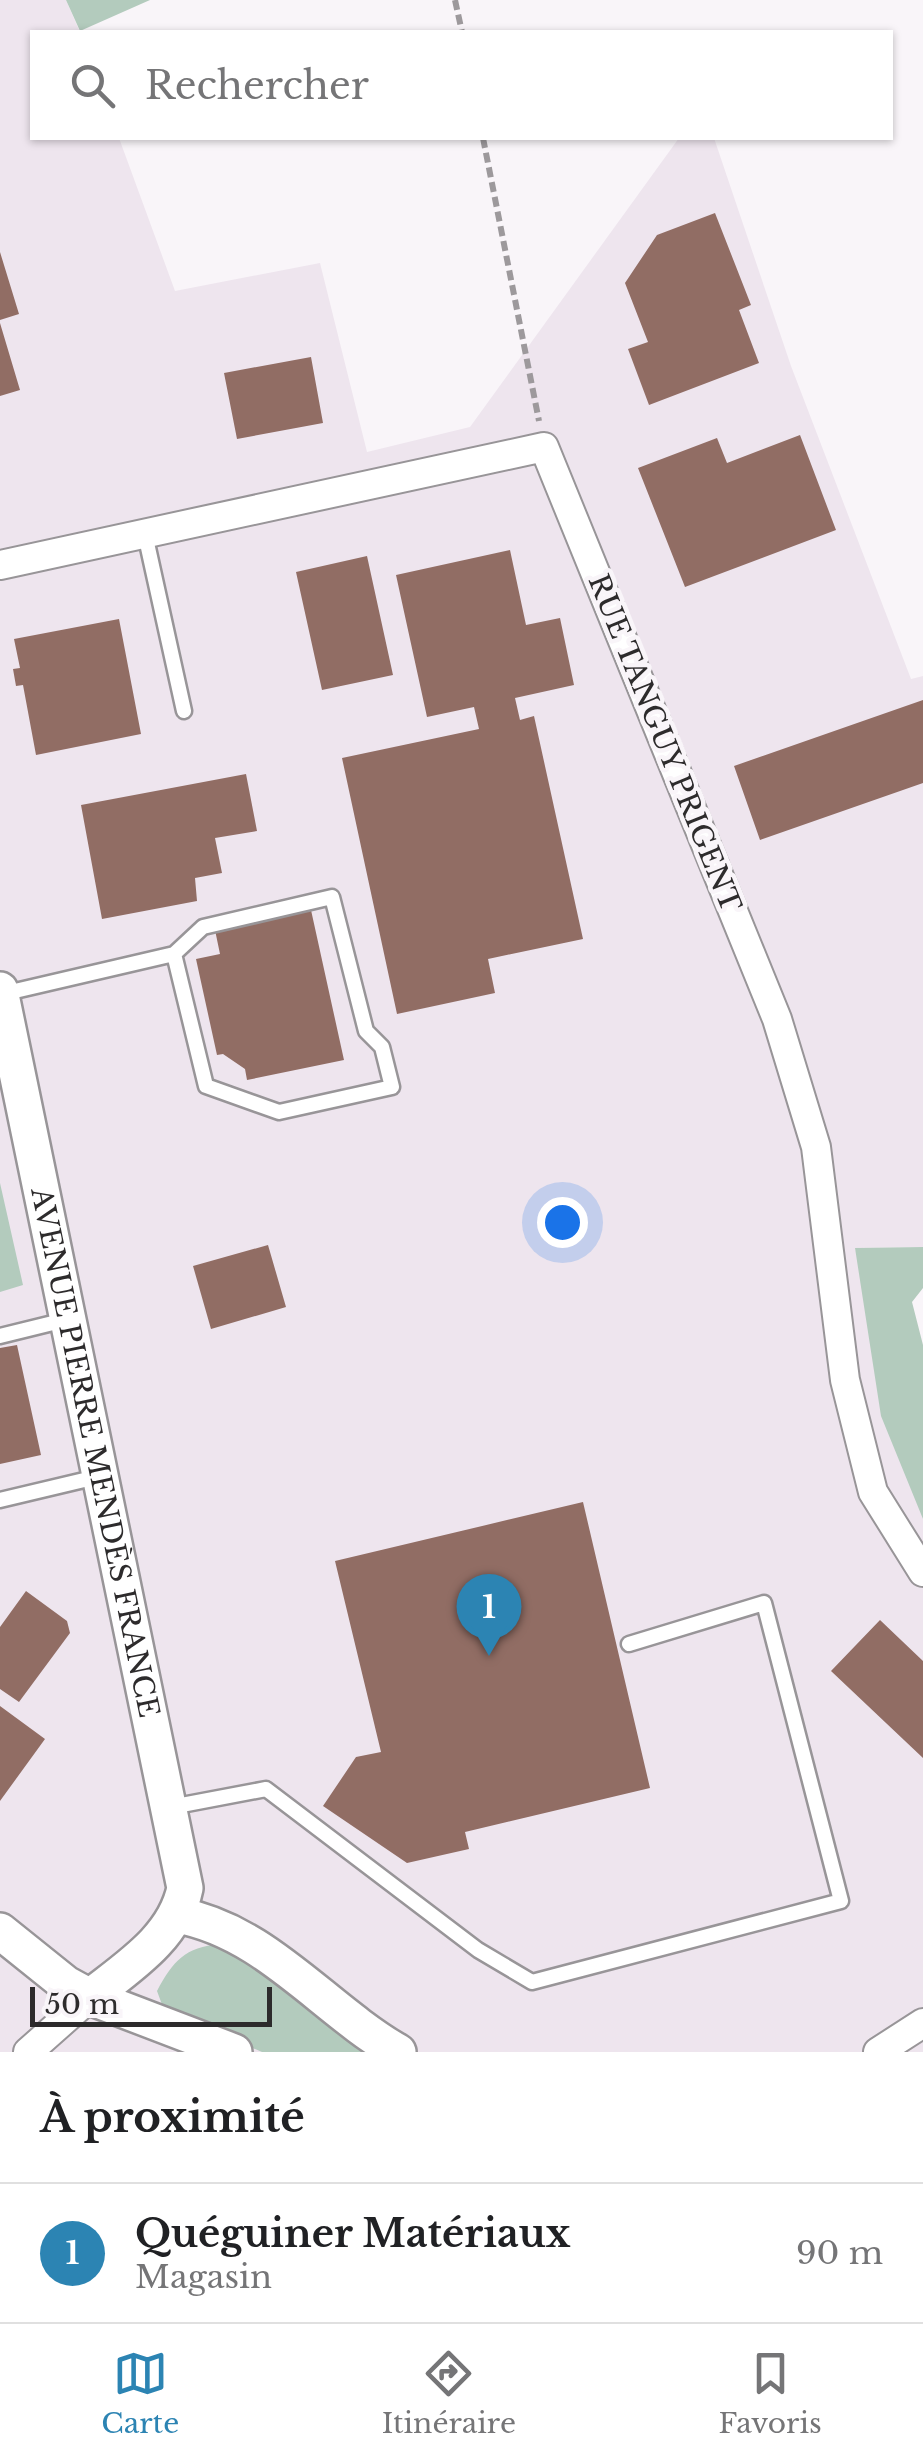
<!DOCTYPE html>
<html lang="fr">
<head>
<meta charset="utf-8">
<style>
	:root { --surface:#fff; --page:#f2f2f2; --text:#202124; --muted:#757577; --line:#e0e0e0; --accent:#2c84b3 }
	body { margin:0; font-family:"Libre Baskerville",serif; background:var(--page); color:var(--text) }
	.scale { position:absolute; left:30px; bottom:25px; width:242px; box-sizing:border-box; padding-left:10px; border:5px solid #2d2b2c; border-top:0; font-size:28px; line-height:35px; white-space:nowrap; color:#2d2b2c; -webkit-text-stroke:8px #f9f5f9; paint-order:stroke }
	.you { position:absolute; left:562px; top:1222px; width:35px; height:35px; margin:-25px; border:8px solid #fff; border-radius:50%; background:#1a73e8; box-shadow:0 0 0 15px #1a73e833 }
	.badge { display:grid; place-items:center; width:65px; height:65px; border-radius:50%; background:var(--accent); color:#fff; font-size:32px; font-weight:700 }
	.pin { position:absolute; translate:-50% -82px; filter:drop-shadow(0 2px 5px #0008) }
	.pin::after { content:''; position:absolute; top:52px; width:35px; height:30px; background:inherit; clip-path:polygon(0 0,100% 0,50% 100%) }
	.list { margin:0; padding:0; list-style:none }
	h2 { display:flex; justify-content:space-between; align-items:center; height:130px; margin:0; padding:0 40px; font-size:42px }
	h2 small { font-size:32px; font-weight:400; color:var(--muted) }
	.list li { display:grid; grid-template-columns:65px 1fr auto; gap:30px; align-items:center; box-sizing:border-box; height:140px; padding:0 40px; border-top:2px solid var(--line) }
	.list b { display:block; font-size:38px; white-space:nowrap }
	.list p { margin:0; font-size:32px; white-space:nowrap; color:var(--muted) }
	.list em { font-size:32px; font-style:normal; color:var(--muted) }
	.icon { flex:none; width:55px; height:55px; fill:none; stroke:currentColor; stroke-width:2; stroke-linecap:round; stroke-linejoin:round }
	.map { position:relative; flex:none; width:923px; height:2052px; overflow:hidden }
	.search { position:absolute; background:var(--surface); box-shadow:0 2px 8px #0004; left:30px; right:30px; top:30px; height:110px; display:flex; align-items:center; gap:25px; box-sizing:border-box; padding:0 35px; border-radius:0px; color:var(--muted); font-size:38px }
	.sheet { height:270px; background:var(--surface) }
	nav { display:flex; justify-content:space-around; align-items:center; box-sizing:border-box; height:140px; border-top:2px solid var(--line); background:var(--surface); font-size:28px; color:var(--muted) }
	nav a { display:grid; justify-items:center; gap:5px }
	nav .on { color:var(--accent) }
	.map>svg:first-child { display:block }
</style>
</head>
<body>
<div class="map">
<svg width="923" height="2052" viewBox="0 0 923 2052">
	<rect width="100%" height="100%" fill="#f9f5f9"/>
	<path fill="#eee5ee" d="M0,0h66l14,32h-48v106h87l56,153 145,-28 47,189 103,-25 209,-289h35l77,228 120,313 12,-3v571l-68,1 68,271v533h-923z"/>
	<path fill="#b3cbbd" d="M66,0h84l-70,31z
		M0,1183l23,102 -23,7z
		M923,1247v41l-11,14 11,43v174l-42,-103 -26,-168z
		M220,1944l41,21 104,87h-103l-98,-42 -7,-19c16,-30 28,-44 63,-47z"/>
	<path fill="#916d64" d="M715,213l36,92 -12,5 20,53 -110,42 -21,-56 20,-7 -23,-59 32,-48z
		M0,252l19,62 -19,6z
		M0,323l20,67 -20,6z
		M311,357l12,66 -86,16 -13,-66z
		M800,435l36,95 -151,57 -47,-119 79,-30 10,25z
		M510,550l16,75 34,-7 14,67 -59,13 5,22 14,-4 49,223 -95,20 7,34 -98,21 -55,-256 137,-29 -5,-22 -47,10 -31,-142z
		M367,556l26,119 -71,15 -26,-118z
		M119,619l22,115 -105,21 -13,-70 -7,1 -3,-17 7,-1 -6,-29z
		M923,700v83l-163,57 -26,-74z
		M246,774l11,57 -42,7 7,35 -27,5 2,23 -95,18 -21,-114z
		M311,910l33,150 -97,20 -2,-11 -22,-15 -6,1 -21,-96 24,-5 -5,-24z
		M268,1245l18,62 -75,22 -18,-63z
		M17,1345l24,110 -41,9v-116z
		M583,1502l67,286 -185,44 4,17 -62,14 -84,-57 33,-49 25,-5 -46,-191z
		M26,1591l41,30 3,12 -51,69 -19,-13v-62z
		M880,1620l43,41v97l-92,-87z
		M0,1706l45,33 -45,62z"/>
	<g fill="none" stroke-linecap="round" stroke-linejoin="round">
		<g stroke="#989598" stroke-width="19">
			<path id="service" d="M145,534l39,177
				M2,994l172,-40 29,-27 129,-30 34,134 16,16 10,40 -113,25 -73,-26 -32,-132
				M0,1336l65,-16
				M0,1500l101,-24
				M171,1807l95,-18 212,161 54,32 309,-81 -77,-298 -135,41"/>
		</g>
		<g stroke="#989598" stroke-width="32">
			<path id="minor" d="M0,565l544,-118 233,572 39,128 29,233 28,112 50,80
				M28,2052l62,-55
				M878,2052l45,-29"/>
		</g>
		<g stroke="#989598" stroke-width="40">
			<g id="tertiary">
				<path id="s1" d="M0,990l185,898c-10,50 -57,79 -95,109"/>
				<path d="M177,1915c89,16 145,93 221,137"/>
				<path d="M0,1931l66,53 24,13 144,55"/>
			</g>
		</g>
		<path stroke="#9d999c" stroke-width="6" stroke-dasharray="10 5" stroke-linecap="butt" d="M455,0l7,32
			M483,138l56,283"/>
		<use href="#service" stroke="#fff" stroke-width="14"/>
		<use href="#minor" stroke="#fff" stroke-width="28"/>
		<use href="#tertiary" stroke="#fff" stroke-width="35"/>
	</g>
	<g text-anchor="middle" stroke-width="9" stroke-linejoin="round" paint-order="stroke">
		<g font-size="28" fill="#2d2b2c" stroke="#f9f5f9">
			<text transform="translate(665 743) rotate(68)" y="10">RUE TANGUY PRIGENT</text>
			<text dy="10" stroke="none"><textPath href="#s1" startOffset="472">AVENUE PIERRE MENDÈS FRANCE</textPath></text>
		</g>
	</g>
</svg>
<div class="scale">50 m</div>
<div class="you"></div>
<div class="pin badge" style="left:489px;top:1656px">1</div>
<div class="search"><svg class="icon" aria-label="search" viewBox="0 0 24 24"><circle cx="10" cy="10" r="6"/><path d="M15 15l6 6"/></svg>Rechercher</div>
</div>
<section class="sheet">
<h2>À proximité<small></small></h2>
<ul class="list">
<li><span class="badge">1</span><div><b>Quéguiner Matériaux</b><p>Magasin</p></div><em>90 m</em></li>
</ul>
</section>
<nav>
<a class="on"><svg class="icon" aria-label="map" viewBox="0 0 24 24"><path d="M3 6l6-2 6 2 6-2v14l-6 2-6-2-6 2zM9 4v14M15 6v14"/></svg>Carte</a>
<a><svg class="icon" aria-label="directions" viewBox="0 0 24 24"><path d="M12 3l9 9-9 9-9-9zM9 14v-3h6M13 9l2 2-2 2"/></svg>Itinéraire</a>
<a><svg class="icon" aria-label="saved" viewBox="0 0 24 24"><path d="M7 4h10v16l-5-4-5 4z"/></svg>Favoris</a>
</nav>
</body>
</html>
